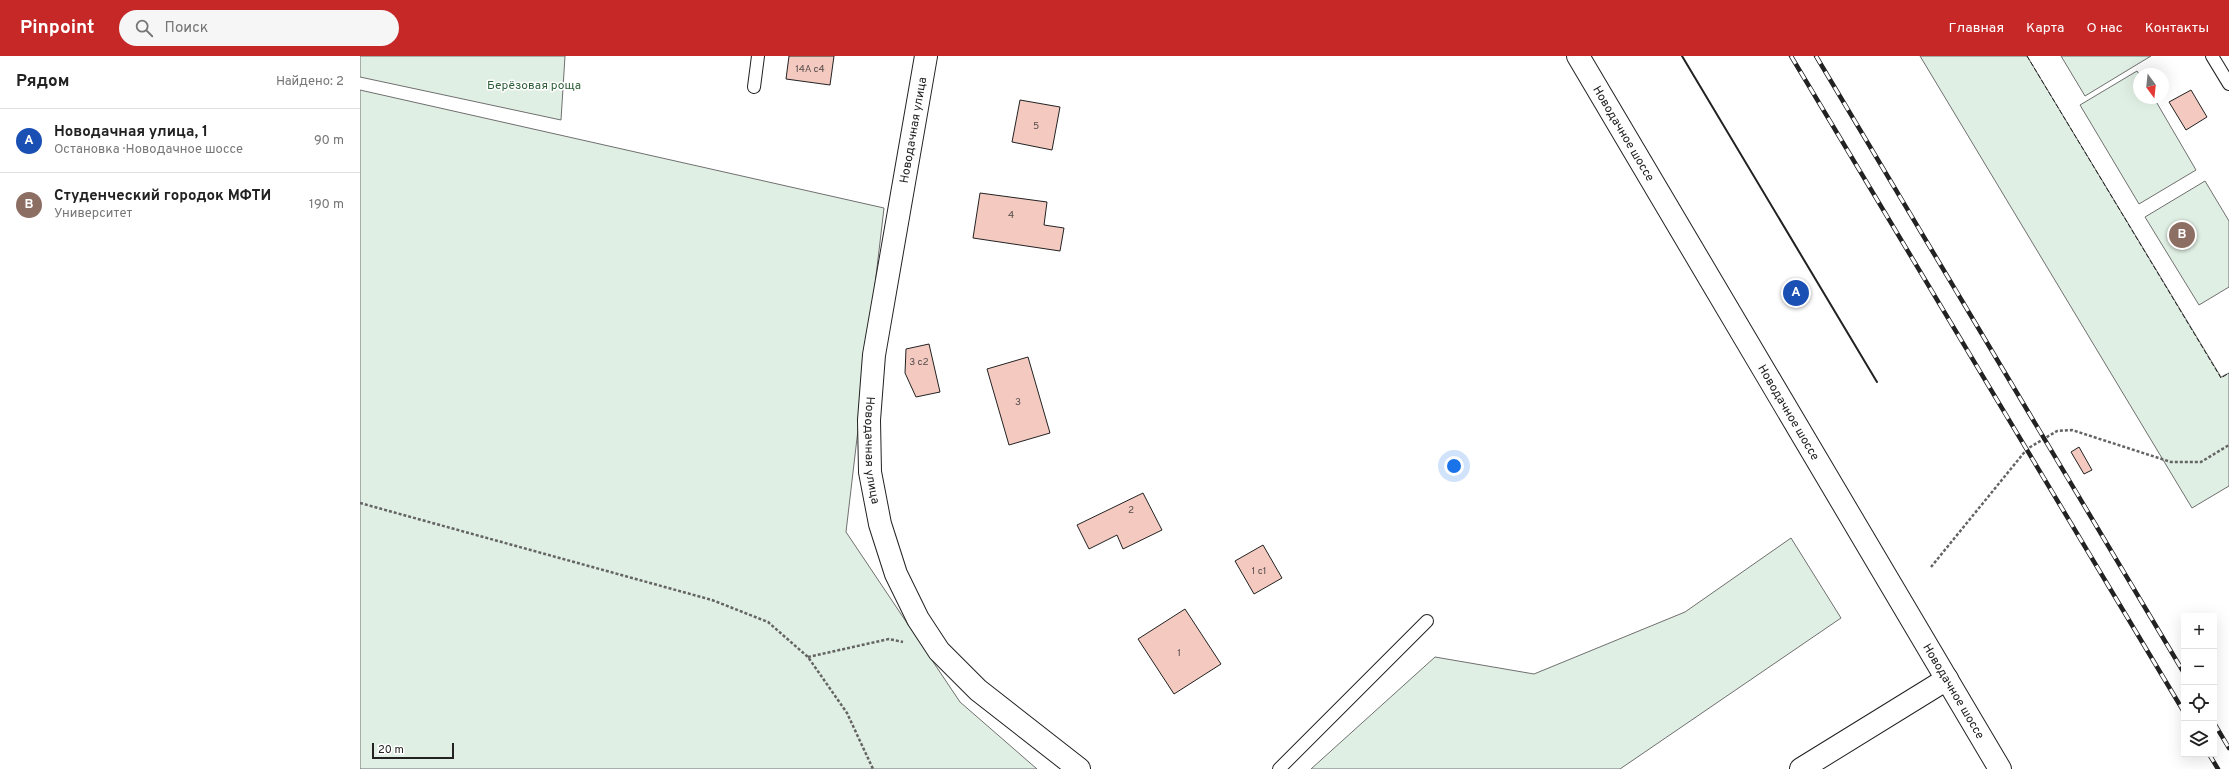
<!DOCTYPE html>
<html lang="ru">
<head>
<meta charset="utf-8">
<style>
	:root { --surface:#fff; --page:#f6f6f6; --text:#222; --muted:#767676; --line:#e0e0e0; --accent:#c62828 }
	body { margin:0; font-family:Overpass,sans-serif; background:var(--page); color:var(--text) }
	.controls { position:absolute; right:12px; bottom:12px; display:grid; overflow:hidden; border-radius:0px; box-shadow:0 4px 16px #0002 }
	.controls button { width:36px; height:36px; display:grid; place-items:center; padding:0; border:0; border-bottom:1px solid var(--line); background:var(--surface); color:var(--text); font:20px sans-serif }
	.compass { position:absolute; left:1773px; top:12px; width:36px; height:36px; border-radius:50%; background:var(--surface); box-shadow:0 4px 16px #0002; rotate:165deg }
	.scale { position:absolute; left:12px; bottom:10px; width:82px; box-sizing:border-box; padding-left:4px; border:2px solid #222; border-top:0; font-size:11px; line-height:14px; white-space:nowrap; color:#222; -webkit-text-stroke:3px #fff; paint-order:stroke }
	.you { position:absolute; left:1094px; top:410px; width:14px; height:14px; margin:-10px; border:3px solid #fff; border-radius:50%; background:#1a73e8; box-shadow:0 0 0 6px #1a73e833 }
	.badge { display:grid; place-items:center; width:26px; height:26px; border-radius:50%; background:var(--accent); color:#fff; font-size:13px; font-weight:700 }
	.pin { position:absolute; translate:-50% -50%; border:2px solid #fff; box-shadow:0 1px 4px #0006 }
	.list { margin:0; padding:0; list-style:none }
	h2 { display:flex; justify-content:space-between; align-items:center; height:52px; margin:0; padding:0 16px; font-size:17px }
	h2 small { font-size:13px; font-weight:400; color:var(--muted) }
	.list li { display:grid; grid-template-columns:26px 1fr auto; gap:12px; align-items:center; box-sizing:border-box; height:64px; padding:0 16px; border-top:1px solid var(--line) }
	.list b { display:block; font-size:15px; white-space:nowrap }
	.list p { margin:0; font-size:13px; white-space:nowrap; color:var(--muted) }
	.list em { font-size:13px; font-style:normal; color:var(--muted) }
	.icon { flex:none; width:22px; height:22px; fill:none; stroke:currentColor; stroke-width:2; stroke-linecap:round; stroke-linejoin:round }
	.map { position:relative; flex:none; width:1869px; height:713px; overflow:hidden }
	header { display:flex; align-items:center; gap:24px; box-sizing:border-box; height:56px; padding:0 20px; background:var(--accent); color:#fff }
	header strong { font-size:19px }
	nav { display:flex; gap:22px; margin-inline-start:auto; font-size:14px }
	.search { width:280px; height:36px; background:var(--page); display:flex; align-items:center; gap:10px; box-sizing:border-box; padding:0 14px; border-radius:22px; color:var(--muted); font-size:15px }
	main { display:flex }
	aside { flex:1; background:var(--surface) }
	.map>svg:first-child { display:block }
</style>
</head>
<body>
<header>
<strong>Pinpoint</strong>
<div class="search"><svg class="icon" aria-label="search" viewBox="0 0 24 24"><circle cx="10" cy="10" r="6"/><path d="M15 15l6 6"/></svg>Поиск</div>
<nav><a>Главная</a><a>Карта</a><a>О нас</a><a>Контакты</a></nav>
</header>
<main>
<aside>
<h2>Рядом<small>Найдено: 2</small></h2>
<ul class="list">
<li><span class="badge" style="background:#1a4fb4">A</span><div><b>Новодачная улица, 1</b><p>Остановка · Новодачное шоссе</p></div><em>90 m</em></li>
<li><span class="badge" style="background:#8d6e63">B</span><div><b>Студенческий городок МФТИ</b><p>Университет</p></div><em>190 m</em></li>
</ul>
</aside>
<div class="map">
<svg width="1869" height="713" viewBox="0 0 1869 713">
	<rect width="100%" height="100%" fill="#fff"/>
	<path fill="#e0efe3" stroke="#6f6f6f" d="M0,0h205l-4,64 -201,-43z
		M1560,0h107l194,321 8,-4v113l-37,22z
		M1701,0h90l-66,40z
		M1777,15l2,3v24h15l42,72 -57,34 -59,-99z
		M0,34l524,118 -38,324 114,170 77,67h-677z
		M1845,125l24,40v66l-30,18 -54,-88z
		M1431,482l50,80 -221,151h-309l124,-112 99,17 151,-62z"/>
	<path fill="#f3c9c0" stroke="#222" d="M429,0h45l-4,29 -44,-6z
		M1831,34l16,27 -21,13 -17,-28z
		M660,44l40,7 -8,43 -40,-8z
		M620,137l67,9 -3,23 20,3 -4,23 -87,-13z
		M569,288l11,48 -24,5 -11,-24 1,-24z
		M668,301l22,76 -41,12 -22,-76z
		M1719,391l13,23 -8,4 -13,-22z
		M783,437l19,37 -39,19 -6,-14 -28,14 -12,-24z
		M903,489l19,33 -28,16 -19,-33z
		M825,553l36,55 -47,30 -36,-55z"/>
	<g fill="none" stroke-linecap="round" stroke-linejoin="round">
		<g stroke="#222" stroke-width="14">
			<path id="service" d="M1852,0l17,28
				M394,31l4,-31
				M919,713l148,-148"/>
		</g>
		<g stroke="#222" stroke-width="24">
			<g id="minor">
				<path id="s1" d="M566,0l-52,299 -5,65 1,52 10,52 16,50 22,45 21,32 39,39 101,79"/>
			</g>
		</g>
		<g stroke="#222" stroke-width="24">
			<g id="tertiary">
				<path id="s2" d="M1218,0l422,713"/>
				<path d="M1441,713l146,-90"/>
			</g>
		</g>
		<path stroke="#646464" stroke-width="2.5" stroke-dasharray="3 2" stroke-linecap="butt" d="M0,447l352,97 56,22 40,35 39,56 26,56
			M1571,511l96,-118 30,-18 15,-1 99,32h30l28,-17
			M448,601l81,-18 14,3"/>
		<use href="#service" stroke="#fff" stroke-width="12"/>
		<use href="#minor" stroke="#fff" stroke-width="22"/>
		<use href="#tertiary" stroke="#fff" stroke-width="22"/>
		<g stroke="#222" stroke-width="4.5">
			<path id="rail" d="M1431,0l393,656
				M1456,0l368,617
				M1854,667l15,25
				M1849,698l9,15"/>
		</g>
		<use href="#rail" stroke="#fff" stroke-width="3" stroke-dasharray="9" stroke-linecap="butt"/>
		<path stroke="#222" stroke-width="1" stroke-dasharray="5 2" stroke-linecap="butt" d="M1667,0l194,322 8,-5"/>
		<path stroke="#222" stroke-width="2" d="M1322,0l195,326"/>
	</g>
	<g text-anchor="middle" stroke-width="3" stroke-linejoin="round" paint-order="stroke">
		<g font-size="10" fill="#564c4a">
			<text x="450" y="16">14А с4</text>
			<text x="676" y="73">5</text>
			<text x="651" y="162">4</text>
			<text x="559" y="309">3 с2</text>
			<text x="658" y="349">3</text>
			<text x="771" y="457">2</text>
			<text x="899" y="518">1 с1</text>
			<text x="819" y="600">1</text>
		</g>
		<g font-size="12" fill="#2f5e38" stroke="#fff">
			<text x="174" y="33">Берёзовая роща</text>
		</g>
		<g font-size="12" fill="#222" stroke="#fff">
			<text transform="translate(553 74) rotate(-80)" y="4">Новодачная улица</text>
			<text dy="4" stroke="none"><textPath href="#s2" startOffset="90">Новодачное шоссе</textPath></text>
			<text dy="4" stroke="none"><textPath href="#s2" startOffset="414">Новодачное шоссе</textPath></text>
			<text dy="4" stroke="none"><textPath href="#s1" startOffset="399">Новодачная улица</textPath></text>
			<text dy="4" stroke="none"><textPath href="#s2" startOffset="738">Новодачное шоссе</textPath></text>
		</g>
	</g>
</svg>
<div class="controls">
<button>+</button>
<button>−</button>
<button><svg class="icon" aria-label="locate" viewBox="0 0 24 24"><circle cx="12" cy="12" r="6"/><path d="M12 2v4M12 18v4M2 12h4M18 12h4"/></svg></button>
<button><svg class="icon" aria-label="layers" viewBox="0 0 24 24"><path d="M12 4l9 5-9 5-9-5zM3 14l9 5 9-5"/></svg></button>
</div>
<svg class="compass" viewBox="-18 -18 36 36"><path d="M0-13l5 13h-10z" fill="#e53935"/><path d="M0 13l5-13h-10z" fill="#767676"/></svg>
<div class="scale">20 m</div>
<div class="you"></div>
<div class="pin badge" style="left:1436px;top:237px;background:#1a4fb4">A</div>
<div class="pin badge" style="left:1822px;top:179px;background:#8d6e63">B</div>
</div>
</main>
</body>
</html>
